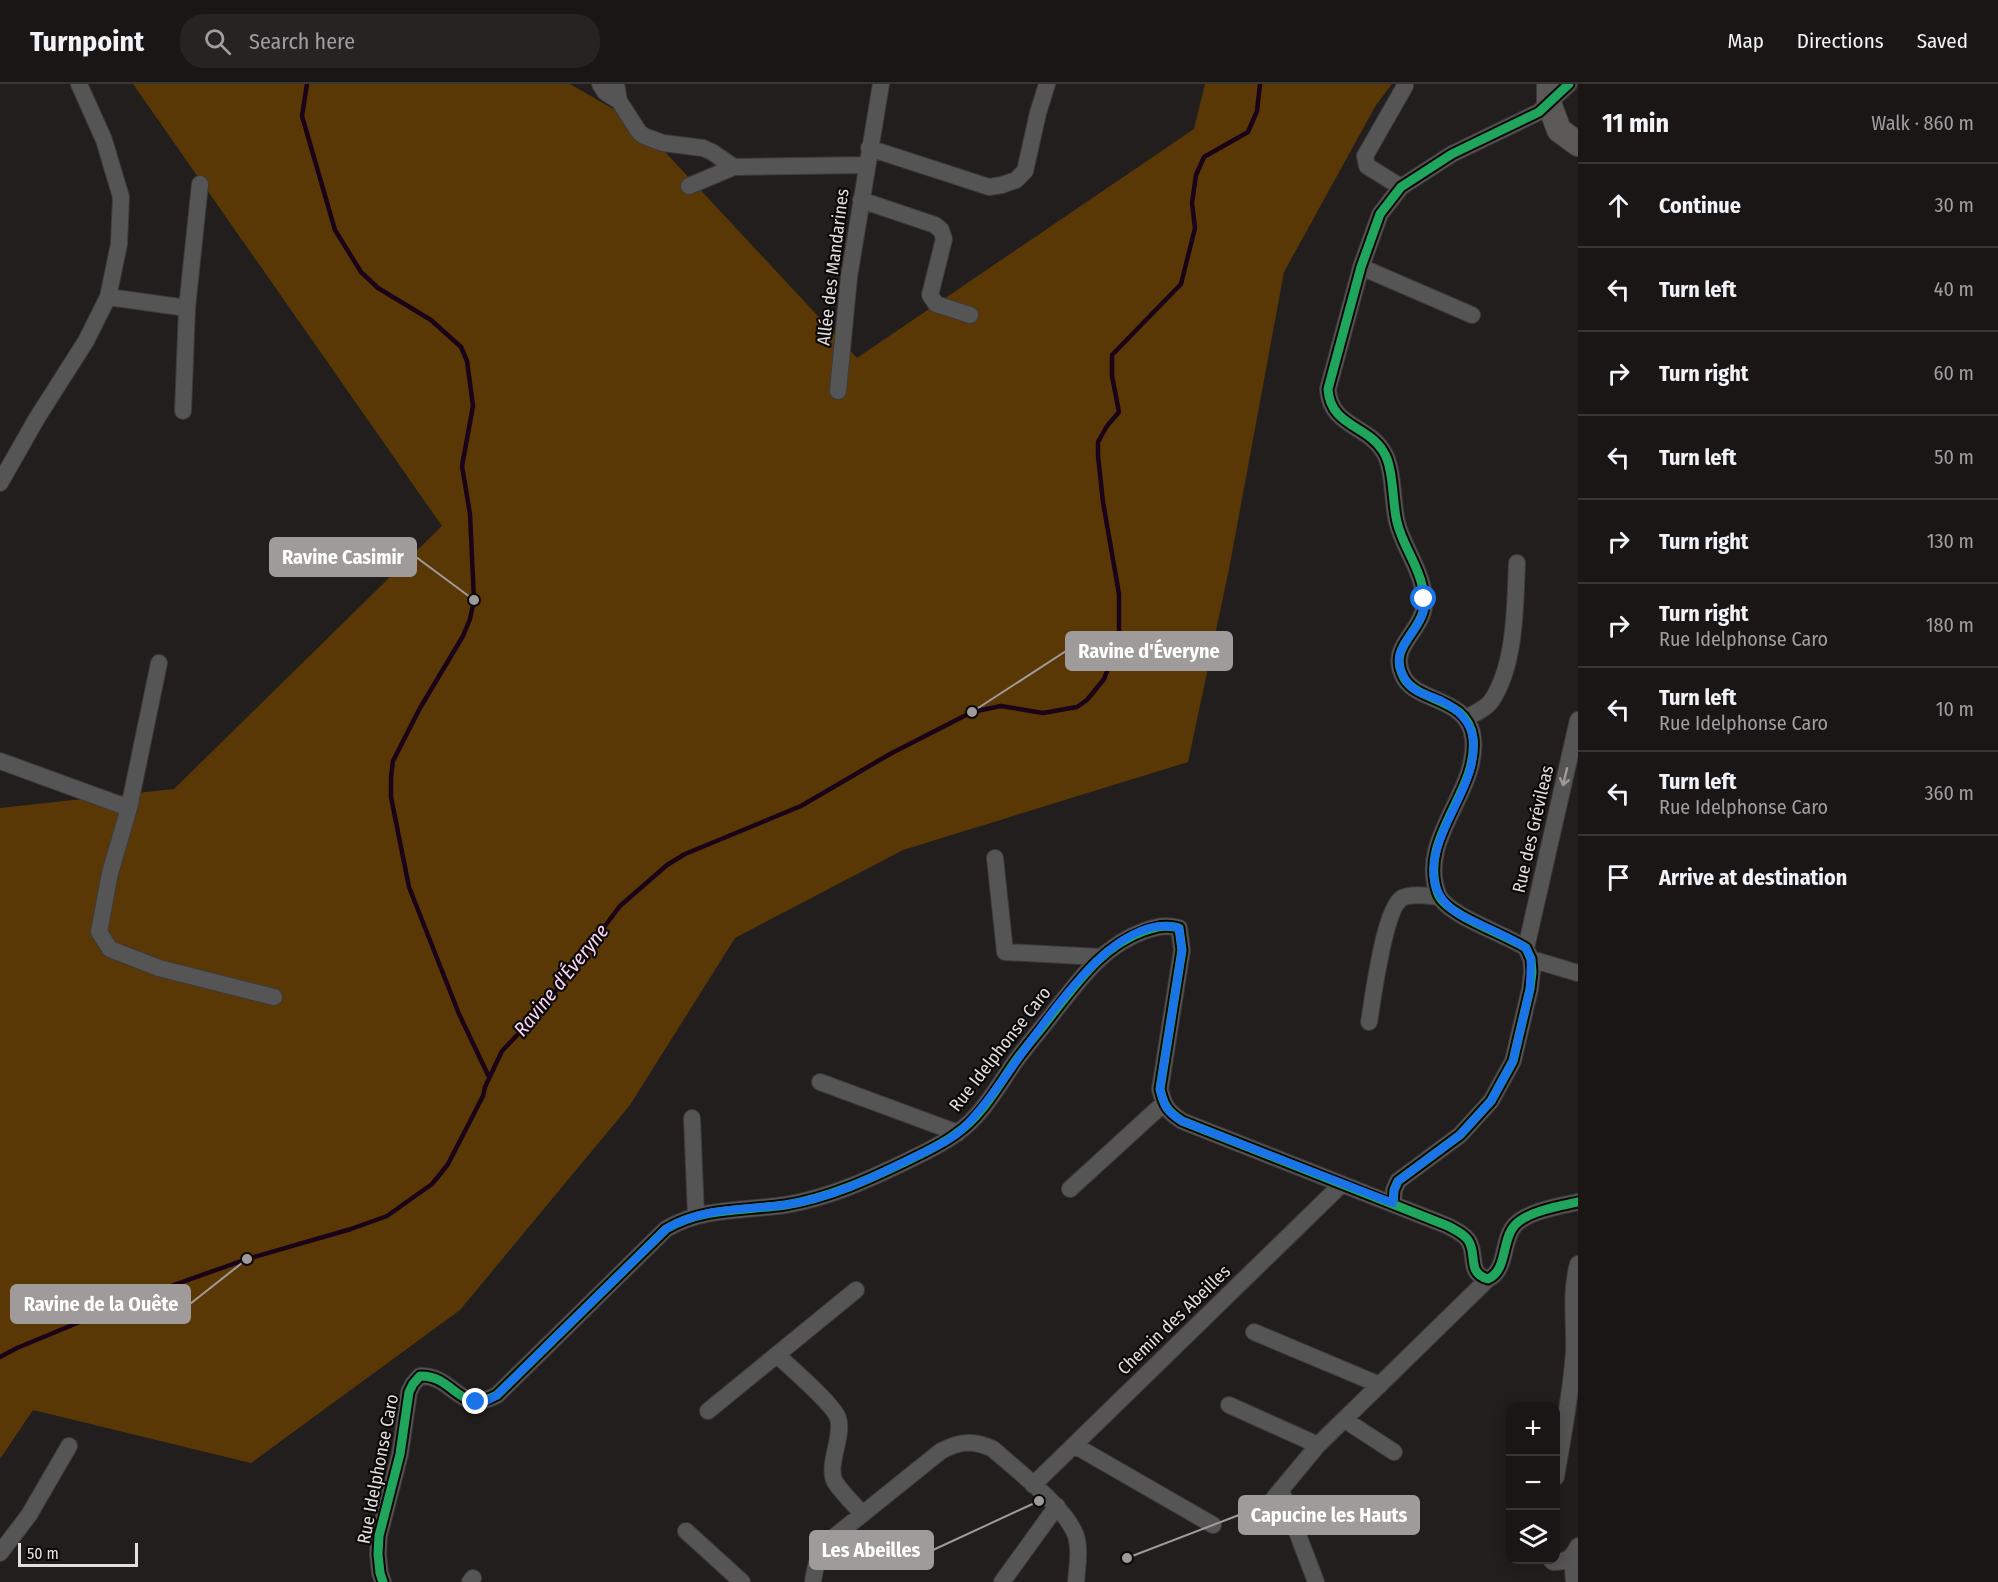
<!DOCTYPE html>
<html lang="en">
<head>
<meta charset="utf-8">
<style>
	:root { --surface:#1a1616; --page:#272323; --text:#f1f3f6; --muted:#9f9fa1; --line:#383535 }
	body { margin:0; font-family:"Fira Sans Condensed",sans-serif; background:var(--page); color:var(--text) }
	.controls { position:absolute; right:18px; bottom:18px; display:grid; overflow:hidden; border-radius:12px; box-shadow:0 3px 15px #0003 }
	.controls button { width:54px; height:54px; display:grid; place-items:center; padding:0; border:0; border-bottom:2px solid var(--line); background:var(--surface); color:var(--text); font:30px sans-serif }
	.scale { position:absolute; left:18px; bottom:15px; width:120px; box-sizing:border-box; padding-left:6px; border:3px solid #e4dfdf; border-top:0; font-size:16px; line-height:21px; white-space:nowrap; color:#e4dfdf; -webkit-text-stroke:4px #0b0808; paint-order:stroke }
	.stop { position:absolute; width:18px; height:18px; margin:-14px; border:4px solid #1a73e8; border-radius:50%; background:#fff }
	.stop.end { background:#1a73e8; border-color:#fff; box-shadow:0 2px 6px #0008 }
	.list { margin:0; padding:0; list-style:none }
	h2 { display:flex; justify-content:space-between; align-items:center; height:78px; margin:0; padding:0 24px; font-size:26px }
	h2 small { font-size:20px; font-weight:400; color:var(--muted) }
	.list li { display:grid; grid-template-columns:39px 1fr auto; gap:18px; align-items:center; box-sizing:border-box; height:84px; padding:0 24px; border-top:2px solid var(--line) }
	.list b { display:block; font-size:22px; white-space:nowrap }
	.list p { margin:0; font-size:20px; white-space:nowrap; color:var(--muted) }
	.list em { font-size:20px; font-style:normal; color:var(--muted) }
	.icon { flex:none; width:33px; height:33px; fill:none; stroke:currentColor; stroke-width:2; stroke-linecap:round; stroke-linejoin:round }
	.map { position:relative; flex:none; width:1578px; height:1498px; overflow:hidden }
	header { display:flex; align-items:center; gap:36px; box-sizing:border-box; height:84px; padding:0 30px; background:var(--surface); border-bottom:2px solid var(--line) }
	header strong { font-size:28px }
	nav { display:flex; gap:33px; margin-inline-start:auto; font-size:21px }
	.search { width:420px; height:54px; background:var(--page); display:flex; align-items:center; gap:15px; box-sizing:border-box; padding:0 21px; border-radius:24px; color:var(--muted); font-size:22px }
	main { display:flex }
	aside { flex:1; background:var(--surface) }
	.map>svg:first-child { display:block }
</style>
</head>
<body>
<header>
<strong>Turnpoint</strong>
<div class="search"><svg class="icon" aria-label="search" viewBox="0 0 24 24"><circle cx="10" cy="10" r="6"/><path d="M15 15l6 6"/></svg>Search here</div>
<nav><a>Map</a><a>Directions</a><a>Saved</a></nav>
</header>
<main>
<div class="map">
<svg width="1578" height="1498" viewBox="0 0 1578 1498">
	<rect width="100%" height="100%" fill="#231e1e"/>
	<path fill="#5a3806" d="M133,0h437l69,40 218,234 337,-229 11,-45h187l-16,21 -92,167 -55,297 -41,193 -285,88 -168,88 -105,167 -170,205 -209,153 -218,-53 -33,49v-651l174,-19 268,-263z"/>
	<g fill="none" stroke-linecap="round" stroke-linejoin="round">
		<path stroke="#1a0318" stroke-width="4.5" d="M307,0l-5,32 33,114 26,42 17,16 53,32 30,27 6,14 6,45 -11,60 8,48 4,86 -4,19 -7,17 -43,72 -27,53 -2,16v20l18,90 50,127 30,63
			M0,1273l17,-9 123,-51 107,-38 104,-30 36,-13 45,-32 9,-11 7,-9 35,-68 2,-9 17,-36 41,-43 77,-102 47,-41 18,-11 116,-48 89,-52 82,-42 29,-6 42,7 34,-6 10,-7 17,-21 15,-38v-47l-16,-92 -5,-46v-14l9,-16 12,-14 -7,-36v-21l69,-71 14,-56 -3,-25 4,-28 8,-18 44,-25 9,-21 3,-27"/>
		<g stroke="#3d3a3a" stroke-width="18">
			<path id="minor" d="M600,0l5,8 14,9
				M616,0l3,17 20,31 5,4 19,7 40,5 9,4 22,15
				M869,64l120,39 13,-2 14,-5 9,-9 13,-58 9,-29
				M689,102l45,-19 132,-2
				M1401,103l-34,-21 -2,-10 40,-70
				M861,116l74,25 6,5 3,9 -14,56 6,9 34,11
				M1361,183l111,48
				M108,213l79,11
				M838,307l11,-114 32,-193
				M183,327l4,-103 13,-124
				M0,399l37,-65 49,-77 22,-44 11,-53 2,-47 -17,-57 -25,-56
				M159,579l-30,145 -19,65 -11,59 11,17 49,19 115,29
				M1465,634c9,-4 21,-9 27,-18 24,-37 23,-95 25,-137
				M0,677l129,47
				M995,774l10,94 96,5
				M1526,864l52,-228
				M1531,875l47,14
				M1369,938c4,-23 15,-113 33,-124 10,-5 26,-2 37,-1
				M820,998l138,51
				M692,1034l4,97
				M1070,1105l93,-85
				M1393,1120l1,-14 4,-9 62,-46 31,-34 22,-40 17,-72 2,-17 -1,-13 -5,-11c-21,-14 -80,-33 -88,-54 -21,-56 41,-102 35,-156 -5,-41 -55,-35 -69,-60 -16,-29 12,-42 19,-66 2,-8 1,-19 -1,-27 -5,-22 -20,-41 -25,-63 -5,-20 -3,-55 -14,-71 -16,-26 -53,-25 -55,-62l33,-122 19,-53 21,-27 51,-33 87,-42 30,-28
				M1254,1248l126,53
				M777,1271c12,11 57,50 61,63 6,19 -12,47 -3,64 7,11 19,22 27,32
				M1229,1321l89,40
				M708,1327l148,-121
				M1345,1336l49,32
				M1074,1361l139,80
				M1556,1393c7,-42 15,-82 18,-125 1,-29 -4,-60 4,-88
				M1033,1401l309,-301
				M1281,1406l35,92
				M1260,1431l58,-70 170,-166
				M686,1447l56,51
				M0,1469l29,-38 40,-69
				M1572,1473l2,25
				M1551,1476l2,2c14,0 19,-4 25,-16
				M383,1498l-3,-9 -2,-19 1,-18 21,-82 9,-62 4,-8 7,-8c35,-1 38,40 77,19l169,-166c37,-22 78,-18 119,-24 44,-7 85,-26 124,-45 16,-8 34,-16 48,-27 26,-18 42,-49 60,-74 12,-16 25,-31 37,-47 26,-33 49,-66 90,-81 12,-4 22,-7 35,-3l3,22 -22,139c4,17 7,22 22,32l266,105c7,4 15,7 20,14 10,14 -2,33 20,39 20,-9 13,-39 27,-54 13,-14 45,-19 63,-23
				M470,1498l3,-4
				M813,1498c2,-17 6,-27 16,-41l112,-90c19,-10 32,-11 52,-2 22,20 79,63 84,91 3,13 0,28 -1,42
				M1002,1498l55,-76"/>
		</g>
		<g stroke="#3d3a3a" stroke-width="26">
			<path id="secondary" d="M1549,0v19l10,27 19,14"/>
		</g>
		<use href="#minor" stroke="#565555" stroke-width="16"/>
		<use href="#secondary" stroke="#5a5958" stroke-width="24"/>
		<g stroke="#0b0808" stroke-width="13">
			<path id="cycleway" d="M1393,1120l1,-14 4,-9 62,-46 31,-34 22,-40 17,-72 2,-17 -1,-13 -5,-11c-21,-14 -80,-33 -88,-54 -21,-56 41,-102 35,-156 -5,-41 -55,-35 -69,-60 -16,-29 12,-42 19,-66 2,-8 1,-19 -1,-27 -5,-22 -20,-41 -25,-63 -5,-20 -3,-55 -14,-71 -16,-26 -53,-25 -55,-62l33,-122 19,-53 21,-27 51,-33 87,-42 30,-28
				M383,1498l-3,-9 -2,-19 1,-18 21,-82 9,-62 4,-8 7,-8c35,-1 38,40 77,19l169,-166c37,-22 78,-18 119,-24 44,-7 85,-26 124,-45 16,-8 34,-16 48,-27 26,-18 42,-49 60,-74 12,-16 25,-31 37,-47 26,-33 49,-66 90,-81 12,-4 22,-7 35,-3l3,22 -22,139c4,17 7,22 22,32l266,105c7,4 15,7 20,14 10,14 -2,33 20,39 20,-9 13,-39 27,-54 13,-14 45,-19 63,-23"/>
		</g>
		<use href="#cycleway" stroke="#20a55d" stroke-width="9"/>
	</g>
	<defs><path id="oneway-shaft" d="M-6 0H5M1.5-3L5.5 0L1.5 3" fill="none" stroke-width="1.6" stroke-linecap="round" stroke-linejoin="round" transform="scale(1.5)"/></defs>
	<use stroke="#9d9a9a" href="#oneway-shaft" transform="translate(1565 693) rotate(103)"/>
	<g fill="none" stroke-linecap="round" stroke-linejoin="round">
		<path stroke="#1a73e8" stroke-width="8" d="M476,1318h9l12,-7 169,-166c36,-22 78,-19 118,-24 45,-6 88,-27 128,-47 15,-7 34,-15 47,-26 53,-45 139,-228 220,-204l3,22 -22,139c4,17 7,23 22,32l211,82 1,-13 4,-9 62,-46 31,-34 22,-40 17,-72 1,-30 -5,-11c-17,-11 -35,-18 -53,-27 -6,-3 -14,-6 -20,-11 -48,-38 6,-98 17,-140 3,-10 4,-22 3,-32 -2,-16 -17,-30 -31,-37 -12,-6 -27,-7 -35,-19 -22,-31 7,-43 16,-69 1,-4 1,-10 1,-14"/>
	</g>
	<g text-anchor="middle" stroke-width="4.5" stroke-linejoin="round" paint-order="stroke">
		<g font-size="18" fill="#e4dfdf" stroke="#0b0808">
			<text transform="translate(833 183) rotate(-83)" y="6">Allée des Mandarines</text>
			<text transform="translate(1533 745) rotate(-77)" y="6">Rue des Grévileas</text>
			<text transform="translate(1000 965) rotate(-52)" y="6">Rue Idelphonse Caro</text>
			<text transform="translate(1174 1236) rotate(-44)" y="6">Chemin des Abeilles</text>
			<text transform="translate(378 1385) rotate(-79)" y="6">Rue Idelphonse Caro</text>
		</g>
		<g font-size="20" font-style="italic" fill="#fbd5f5" stroke="#0b0808">
			<text transform="translate(561 896) rotate(-51)" y="7">Ravine d'Éveryne</text>
		</g>
	</g>
	<path fill="none" stroke="#a09b9b" stroke-width="2" d="M474 516L416 473M972 628L1066 567M247 1175L190 1220M1127 1474L1239 1431M1039 1417L933 1466"/>
	<g fill="#a09b9b" stroke="#0b0808" stroke-width="2">
		<circle cx="474" cy="516" r="6"/>
		<circle cx="972" cy="628" r="6"/>
		<circle cx="247" cy="1175" r="6"/>
		<circle cx="1127" cy="1474" r="6"/>
		<circle cx="1039" cy="1417" r="6"/>
	</g>
	<g fill="#a09b9b" stroke="#a09b9b" stroke-width="2">
		<rect x="270" y="454" width="146" height="38" rx="6"/>
		<rect x="1066" y="548" width="166" height="38" rx="6"/>
		<rect x="11" y="1201" width="179" height="38" rx="6"/>
		<rect x="1239" y="1412" width="180" height="38" rx="6"/>
		<rect x="810" y="1447" width="123" height="38" rx="6"/>
	</g>
	<g font-size="20" text-anchor="middle" font-weight="bold" fill="#fff">
		<text x="343" y="480">Ravine Casimir</text>
		<text x="1149" y="574">Ravine d'Éveryne</text>
		<text x="101" y="1227">Ravine de la Ouête</text>
		<text x="1329" y="1438">Capucine les Hauts</text>
		<text x="871" y="1473">Les Abeilles</text>
	</g>
</svg>
<div class="controls">
<button>+</button>
<button>−</button>
<button><svg class="icon" aria-label="layers" viewBox="0 0 24 24"><path d="M12 4l9 5-9 5-9-5zM3 14l9 5 9-5"/></svg></button>
</div>
<div class="scale">50 m</div>
<div class="stop" style="left:1424px;top:515px"></div>
<div class="stop end" style="left:476px;top:1318px"></div>
</div>
<aside>
<h2>11 min<small>Walk · 860 m</small></h2>
<ul class="list">
<li><svg class="icon" aria-label="ahead" viewBox="0 0 24 24"><path d="M12 20V5M6 11l6-6 6 6"/></svg><div><b>Continue</b></div><em>30 m</em></li>
<li><svg class="icon" aria-label="left" viewBox="0 0 24 24"><path d="M17 20v-9H6M10 6l-5 5 5 5"/></svg><div><b>Turn left</b></div><em>40 m</em></li>
<li><svg class="icon" aria-label="right" viewBox="0 0 24 24"><path d="M7 20v-9h11M14 6l5 5-5 5"/></svg><div><b>Turn right</b></div><em>60 m</em></li>
<li><svg class="icon" aria-label="left" viewBox="0 0 24 24"><path d="M17 20v-9H6M10 6l-5 5 5 5"/></svg><div><b>Turn left</b></div><em>50 m</em></li>
<li><svg class="icon" aria-label="right" viewBox="0 0 24 24"><path d="M7 20v-9h11M14 6l5 5-5 5"/></svg><div><b>Turn right</b></div><em>130 m</em></li>
<li><svg class="icon" aria-label="right" viewBox="0 0 24 24"><path d="M7 20v-9h11M14 6l5 5-5 5"/></svg><div><b>Turn right</b><p>Rue Idelphonse Caro</p></div><em>180 m</em></li>
<li><svg class="icon" aria-label="left" viewBox="0 0 24 24"><path d="M17 20v-9H6M10 6l-5 5 5 5"/></svg><div><b>Turn left</b><p>Rue Idelphonse Caro</p></div><em>10 m</em></li>
<li><svg class="icon" aria-label="left" viewBox="0 0 24 24"><path d="M17 20v-9H6M10 6l-5 5 5 5"/></svg><div><b>Turn left</b><p>Rue Idelphonse Caro</p></div><em>360 m</em></li>
<li><svg class="icon" aria-label="arrive" viewBox="0 0 24 24"><path d="M6 21V4h12l-3 4 3 4H6"/></svg><div><b>Arrive at destination</b></div></li>
</ul>
</aside>
</main>
</body>
</html>
